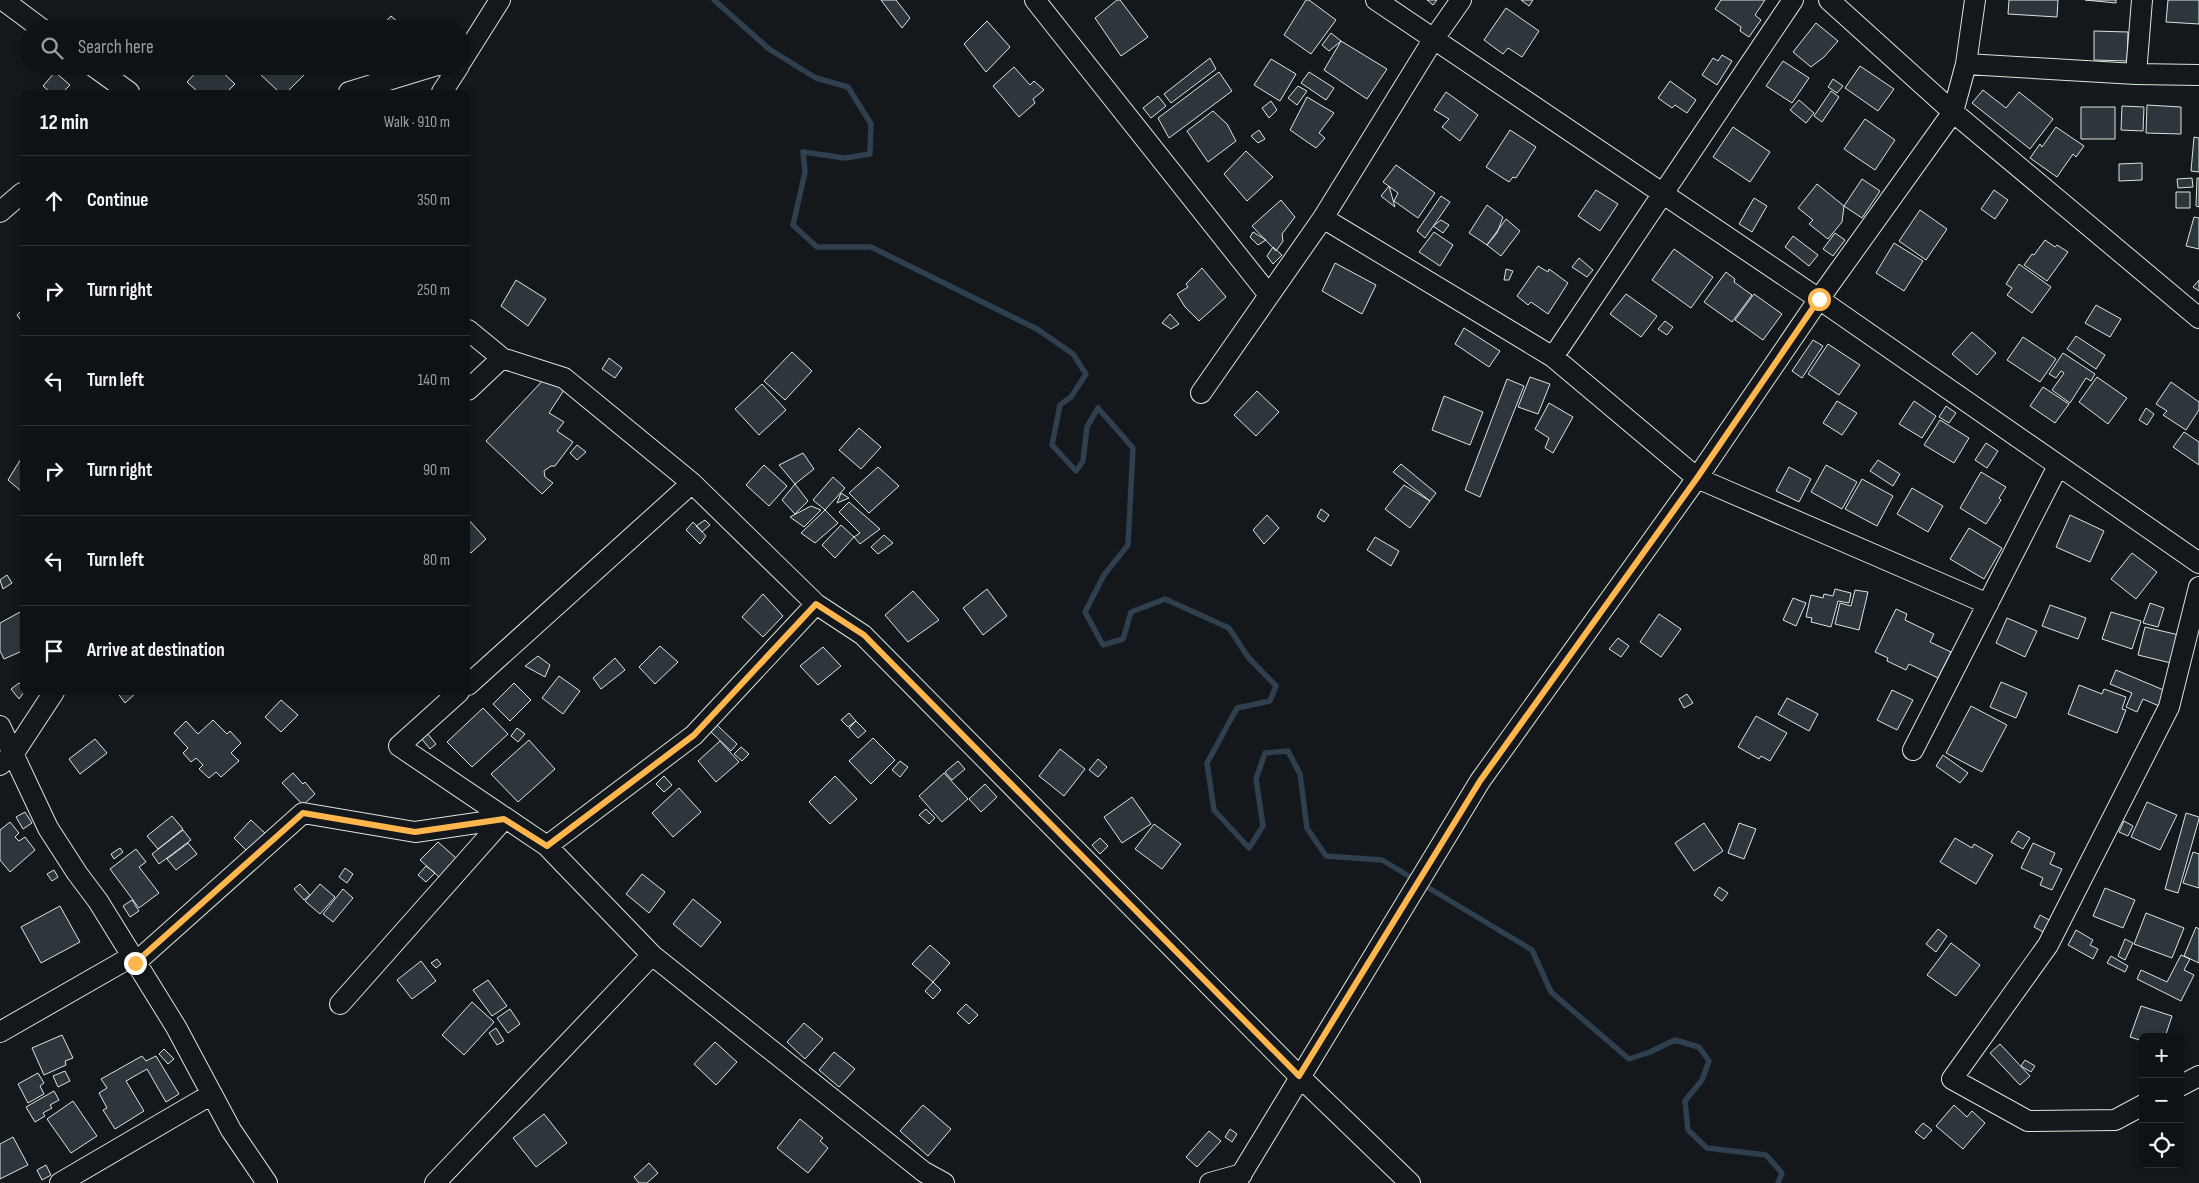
<!DOCTYPE html>
<html lang="en">
<head>
<meta charset="utf-8">
<style>
	:root { --surface:#0f1215; --page:#181b1e; --text:#f1f3f6; --muted:#9b9ea0; --line:#2f3234 }
	body { margin:0; font-family:"Sofia Sans Condensed",sans-serif; background:var(--page); color:var(--text) }
	.controls { position:absolute; right:15px; bottom:15px; display:grid; overflow:hidden; border-radius:8px; box-shadow:0 2px 8px #0003 }
	.controls button { width:45px; height:45px; display:grid; place-items:center; padding:0; border:0; border-bottom:1px solid var(--line); background:var(--surface); color:var(--text); font:25px sans-serif }
	.stop { position:absolute; width:15px; height:15px; margin:-11px; border:4px solid #ffb74d; border-radius:50%; background:#fff }
	.stop.end { background:#ffb74d; border-color:#fff; box-shadow:0 1px 5px #0008 }
	.list { margin:0; padding:0; list-style:none }
	h2 { display:flex; justify-content:space-between; align-items:center; height:65px; margin:0; padding:0 20px; font-size:21px }
	h2 small { font-size:16px; font-weight:400; color:var(--muted) }
	.list li { display:grid; grid-template-columns:32px 1fr auto; gap:15px; align-items:center; box-sizing:border-box; height:90px; padding:0 20px; border-top:1px solid var(--line) }
	.list b { display:block; font-size:19px; white-space:nowrap }
	.list em { font-size:16px; font-style:normal; color:var(--muted) }
	.icon { flex:none; width:28px; height:28px; fill:none; stroke:currentColor; stroke-width:2; stroke-linecap:round; stroke-linejoin:round }
	.map { position:relative; flex:none; width:2199px; height:1183px; overflow:hidden }
	.search { position:absolute; background:var(--surface); box-shadow:0 2px 8px #0003; left:20px; top:20px; width:450px; height:55px; display:flex; align-items:center; gap:12px; box-sizing:border-box; padding:0 18px; border-radius:28px; color:var(--muted); font-size:19px }
	.panel { position:absolute; background:var(--surface); box-shadow:0 2px 8px #0003; left:20px; top:90px; width:450px; height:605px; border-radius:8px }
	.map>svg:first-child { display:block }
</style>
</head>
<body>
<div class="map">
<svg width="2199" height="1183" viewBox="0 0 2199 1183">
	<rect width="100%" height="100%" fill="#14181c"/>
	<g fill="none" stroke-linecap="round" stroke-linejoin="round">
		<path stroke="#2f3f4d" stroke-width="5.5" d="M714,0l55,49 47,29 32,9 23,37 -1,30 -25,4 -42,-6 2,20 -12,53 24,22h54l166,82 36,25 13,20 -15,23 -11,8 -8,40 24,26 7,-10 4,-34 11,-19 35,40 -5,97 -24,30 -19,37 18,33 20,-6 8,-27 34,-13 64,29 19,29 28,29 -6,15 -33,7 -30,55 7,47 35,38 14,-22 -7,-47 9,-26 23,-2 12,23 7,54 19,28 56,4 150,90 19,42 78,67 21,-7 25,-12 24,7 10,14 -7,19 -17,21 3,29 19,18 59,7 16,18 -4,10"/>
	</g>
	<path fill="#2c363c" stroke="#d8e6dc" d="M881,0h15l14,18 -8,10z
		M1117,0h3l28,37 -27,19 -26,-38z
		M1306,0h3l27,20 -25,34 -27,-19z
		M1427,0h10l-4,5z
		M1521,0h12l-4,6z
		M1721,0h44l-10,15 6,5 -12,17 -9,-6 1,-4 -26,-18z
		M2009,0h49l-1,17 -49,-3z
		M2085,0h31v3z
		M2168,0h31v24l-33,-2z
		M1506,8l33,23 -17,26 -14,-9 -5,6 -19,-14z
		M391,16l15,13h-27z
		M987,21l23,26 -24,25 -22,-28z
		M1816,23l22,18 -14,16 -13,10 -18,-15z
		M2094,31l34,1 -1,29 -33,-1z
		M1331,33l10,8 -12,10 -7,-6z
		M1341,41l46,28 -20,30 -43,-29z
		M1722,55l10,6 -15,24 -15,-10 11,-17 5,3z
		M1210,58l6,11 -45,34 -7,-9z
		M1271,59l25,15 -16,27 -26,-16z
		M1783,61l26,17 -17,25 -26,-17z
		M202,66h14l19,18 -8,8h-29l-11,-10z
		M267,66h35l5,6 -20,20h-8l-19,-18z
		M1860,66l34,23 -16,22 -33,-23z
		M1014,67l16,18 4,-4 10,9 -11,9 2,4 -16,14 -26,-31z
		M55,72l15,13 -7,7h-13l-7,-6z
		M1219,72l13,19 -63,47 -11,-20z
		M1309,72l25,16 -8,12 -25,-17z
		M1833,79l10,7 -6,7 -9,-6z
		M1670,81l26,19 -9,13 -12,-8 -3,3 -14,-10z
		M1298,86l9,5 -10,14 -9,-7z
		M1983,90l23,18 13,-16 34,27 -23,30 -58,-46z
		M1831,91l8,6 -17,25 -8,-6z
		M1446,92l32,23 -18,26 -18,-14 7,-8 -15,-9z
		M1158,96l8,10 -15,12 -8,-10z
		M1307,97l27,16 -15,20 6,5 -9,10 -26,-18z
		M1799,100l15,13 -8,10 -16,-13z
		M1271,101l6,9 -8,8 -7,-10z
		M2147,105l34,2v27l-35,-1z
		M2122,106l22,1 -1,24 -22,-1z
		M2081,107h34v32h-34z
		M1213,111l14,13 9,17 -28,21 -21,-31z
		M1865,119l30,21 -20,30 -31,-21z
		M1733,127l37,25 -20,30 -37,-25z
		M2056,127l28,19 -8,11 -3,-3 -16,23 -27,-19 10,-14 2,3z
		M1259,130l6,9 -7,4 -7,-7z
		M1510,130l26,17 -20,31 -3,-1 -4,5 -23,-15z
		M2194,137l5,1v34l-8,-1z
		M1246,151l27,26 -26,24 -23,-27z
		M2142,163v17l-23,1v-17z
		M1396,165l39,28 -17,25 -24,-17 4,-8 -15,-11z
		M2192,178l1,9 -15,1 -1,-9z
		M2197,178h2v29l-3,-1z
		M1862,179l18,12 -18,27 -18,-12z
		M1817,184l27,22 -2,16 -14,17 -19,-15 4,-4 -15,-12z
		M1389,186l6,21 -14,-11z
		M1596,190l22,14 -18,27 -22,-15z
		M1994,190l14,10 -13,19 -14,-10z
		M2176,192h14v16h-14z
		M1441,196l9,6 -25,36 -8,-7z
		M1754,198l13,8 -15,26 -13,-8z
		M1281,200l14,17 -13,17 1,7 -7,10 -24,-25z
		M1487,205l16,12 -6,16 -10,12 -18,-12z
		M1920,210l27,19 -21,31 -27,-19z
		M2194,217l5,1v31l-13,-3z
		M1506,219l14,12 -19,25 -14,-11z
		M1441,220l8,5 -6,8 -10,-7z
		M1253,232l13,8 -8,5 -8,-8z
		M1434,232l19,13 -13,21 -21,-14z
		M1835,233l10,7 -12,16 -10,-7z
		M1793,236l25,19 -9,11 -24,-19z
		M2045,240l10,7 2,-2 11,7 -21,29 -23,-16 8,-11 2,1z
		M1894,243l29,18 -19,30 -28,-18z
		M1273,247l9,8 -9,9 -6,-8z
		M1674,249l39,28 -22,31 -39,-28z
		M1579,258l14,12 -6,7 -15,-10z
		M1335,263l41,22 -14,29 -40,-23z
		M2019,264l32,23 -19,26 -25,-18 5,-7 -6,-4z
		M1538,266l10,6 1,-3 19,14 -20,31 -17,-12 -3,3 -11,-9z
		M1202,268l24,29 -27,24 -14,-14 -8,-13 11,-7 -2,-3z
		M1506,269l7,2 -4,9h-5z
		M1726,272l9,7 -1,3 18,13 -20,27 -28,-20z
		M516,280l30,19 -18,27 -27,-20z
		M2199,280v11l-6,-4z
		M1626,294l31,22 -16,21 -31,-23z
		M1754,294l28,20 -19,26 -28,-20z
		M2096,305l25,14 -11,18 -25,-14z
		M22,310v12l-5,-7z
		M1170,314l9,10 -8,5 -9,-6z
		M1665,321l8,6 -6,8 -9,-6z
		M1464,328l36,23 -11,16 -34,-23z
		M1972,332l24,21 -19,22 -25,-21z
		M2076,336l29,19 -9,14 -29,-20z
		M2023,337l33,22 -16,23 -33,-22z
		M1813,340l10,6 -21,32 -10,-7z
		M1828,344l32,21 -21,30 -31,-21z
		M792,352l20,19 -27,29 -21,-19z
		M2063,353l32,21 -4,7 -5,-3 -16,25 -18,-13 12,-17 -3,-2 -5,7 -7,-4z
		M609,358l13,10 -7,10 -13,-9z
		M547,376l17,14 -15,23 15,9 -7,9 16,11 -18,24h-4l-7,5 1,6 8,6 -11,11 -56,-53z
		M1530,377l20,7 -12,30 -20,-7z
		M2097,377l30,21 -19,26 -29,-22z
		M1507,379l17,7 -44,111 -15,-7z
		M2171,382l28,20v8l-13,20 -23,-15 4,-4 -11,-7z
		M762,384l24,26 -27,25 -24,-26z
		M2043,387l26,17 -14,19 -25,-17z
		M1257,391l22,21 -23,24 -22,-21z
		M1444,396l39,16 -13,33 -38,-15z
		M1837,401l20,12 -15,22 -19,-12z
		M1914,401l22,15 -14,22 -23,-14z
		M1549,403l24,14 -20,36 -8,-5 4,-10 -14,-9z
		M1946,406l10,7 -7,10 -10,-6z
		M2146,408l8,6 -7,11 -8,-5z
		M1940,420l29,18 -15,25 -30,-18z
		M859,428l22,19 -20,22 -22,-19z
		M2184,432l15,10v23l-26,-18z
		M1986,443l12,8 -11,17 -12,-8z
		M577,445l9,7 -9,8 -7,-7z
		M803,453l11,16 -19,15 -16,-19z
		M22,457v35l-14,-12z
		M1878,460l22,14 -7,12 -23,-15z
		M1401,464l35,29 -6,8 -37,-29z
		M764,465l23,21 -18,20 -23,-21z
		M1826,465l31,17 -15,27 -31,-17z
		M878,467l21,19 -30,27 -20,-20z
		M1789,467l22,12 -12,23 -23,-11z
		M1981,472l25,15 -7,11 2,2 -15,24 -26,-16z
		M833,477l12,11 -20,22 -12,-10z
		M1862,479l31,17 -16,30 -32,-17z
		M795,484l13,17 -13,13 -13,-14z
		M1404,485l26,16 -20,27 -25,-19z
		M1912,488l31,18 -15,26 -31,-18z
		M841,493l8,5 -12,5z
		M849,502l31,27 -20,15 -6,-7 6,-4 -21,-21z
		M811,506l10,4 -17,17 -14,-10z
		M1321,509l8,6 -5,7 -7,-5z
		M825,510l13,13 -23,20 -14,-10z
		M1267,515l12,13 -15,16 -11,-14z
		M2070,515l34,16 -14,31 -34,-15z
		M468,519l18,20 -15,14 -3,-4z
		M705,520l5,5 -8,7 -6,-6z
		M693,522l13,14 -6,8 -14,-14z
		M841,525l13,12 -19,21 -13,-13z
		M1969,528l33,20 -18,31 -34,-20z
		M884,535l9,8 -15,11 -7,-7z
		M1375,537l24,14 -8,15 -24,-16z
		M2132,553l25,19 -21,27 -25,-20z
		M7,575l5,8 -9,6 -3,-9z
		M987,589l20,27 -24,19 -20,-27z
		M1835,589l16,4 -2,10 -11,-2 -7,26 -20,-5 1,-4 -6,-1 5,-22 12,3 1,-4 9,2z
		M1855,590l13,2 -9,38 -24,-6 5,-21 11,3z
		M913,591l26,29 -31,22 -23,-27z
		M763,594l20,22 -20,21 -21,-20z
		M1793,598l13,5 -10,23 -13,-6z
		M2150,603l14,5 -6,19 -15,-4z
		M2050,605l36,13 -8,21 -36,-13z
		M1896,609l11,5 -2,6 29,14 -4,8 21,10 -13,26 -29,-14 -3,6 -19,-9 1,-3 -13,-6z
		M22,611v40l-18,8 -4,-8v-28z
		M2111,612l30,9 -9,28 -30,-10z
		M1659,614l22,15 -20,28 -21,-15z
		M2007,618l30,13 -12,26 -29,-14z
		M2145,627l34,8 -8,28 -33,-8z
		M1618,638l11,8 -8,11 -12,-8z
		M660,646l18,16 -23,22 -16,-17z
		M823,647l18,19 -23,19 -18,-19z
		M538,656l12,9 -5,12 -20,-11z
		M615,658l10,12 -24,19 -8,-11z
		M2116,670l50,21 -7,15 -16,-7 -6,13 -11,-5 6,-14 -22,-9z
		M559,676l21,15 -17,23 -21,-16z
		M2001,682l26,11 -11,25 -26,-11z
		M19,683l3,3v6h2l-5,7 -8,-10z
		M514,683l17,17 -21,21 -17,-17z
		M2079,685l23,9 2,-5 22,8 -4,12 4,1 -9,23 -49,-19z
		M1892,690l21,10 -16,30 -20,-10z
		M117,692h19v1l-11,10z
		M1687,694l6,9 -9,5 -5,-9z
		M1787,698l31,16 -9,17 -31,-17z
		M281,700l17,15 -17,17 -16,-15z
		M1971,706l36,19 -25,47 -36,-19z
		M483,708l25,26 -36,33 -25,-25z
		M849,713l7,8 -8,6 -7,-7z
		M1756,716l31,17 -17,28 -9,-5 -2,3 -21,-12z
		M213,720l14,14 3,-3 11,12 -10,10 8,8 -18,16 -5,-5 -7,6 -10,-9 4,-4 -7,-7 -5,4 -8,-9 5,-5 -14,-15 12,-12 12,13z
		M856,721l10,10 -8,7 -9,-10z
		M717,725l20,19 -6,7 -20,-19z
		M517,728l8,6 -7,8 -7,-6z
		M427,733l9,11 -6,5 -9,-11z
		M873,738l22,22 -24,24 -22,-23z
		M95,739l12,14 -27,21 -11,-15z
		M529,740l26,29 -37,33 -27,-28z
		M720,741l19,21 -23,20 -18,-21z
		M741,747l8,7 -7,7 -8,-7z
		M1060,749l25,20 -21,27 -25,-20z
		M1943,755l25,18 -8,10 -24,-17z
		M1098,759l9,8 -9,10 -9,-7z
		M900,761l8,6 -8,10 -8,-7z
		M958,761l7,8 -13,11 -7,-8z
		M293,773l10,11 2,-2 10,12 -12,11 -21,-22z
		M944,773l24,26 -26,23 -23,-26z
		M664,776l8,9 -8,7 -8,-8z
		M835,776l22,23 -27,25 -21,-22z
		M985,784l12,13 -16,15 -12,-13z
		M679,788l22,24 -28,25 -21,-24z
		M1132,797l19,27 -29,19 -18,-26z
		M2147,802l30,13 -17,35 -29,-13z
		M926,809l9,9 -6,6 -10,-9z
		M25,812l7,11 -9,6 -7,-12z
		M2186,813l13,4v2l-21,74 -13,-4z
		M172,816l11,13 -25,20 -11,-13z
		M251,820l16,15 -18,18 -15,-15z
		M2124,821l9,5 -5,10 -9,-4z
		M10,822l9,11 -4,4 4,4 6,-4 10,13 -25,22 -10,-12v-30z
		M1704,823l19,28 -29,20 -19,-28z
		M1739,823l17,6 -12,30 -16,-6z
		M1154,824l27,20 -19,25 -27,-20z
		M183,830l8,10 -32,24 -7,-10z
		M2018,831l12,7 -7,11 -12,-7z
		M1100,838l8,8 -8,8 -8,-9z
		M1955,838l17,10 2,-4 19,11 -17,29 -36,-22z
		M438,842l18,16 -17,19 -19,-17z
		M188,843l9,11 -21,16 -9,-11z
		M2033,843l22,10 -5,11 12,5 -10,21 -12,-5 3,-7 -22,-10z
		M120,848l3,4 -9,7 -3,-5z
		M136,849l10,13 -7,5 20,26 -20,15 -29,-39z
		M2193,852l6,2v34l-16,-5z
		M426,866l9,7 -9,9 -8,-7z
		M345,868l8,6 -6,9 -8,-6z
		M54,870l4,7 -6,4 -5,-7z
		M642,874l23,18 -16,21 -23,-19z
		M300,884l10,11 -6,5 -10,-11z
		M320,884l15,13 -15,17 -15,-13z
		M1719,887l9,6 -6,8 -8,-6z
		M2105,888l30,12 -12,28 -30,-12z
		M343,889l10,9 -20,24 -10,-8z
		M693,899l28,23 -20,25 -28,-23z
		M132,900l7,11 -9,6 -7,-11z
		M60,906l20,36 -39,21 -20,-36z
		M2146,913l38,15 -12,30 -38,-14z
		M2040,915l11,6 -6,12 -11,-6z
		M2196,927l3,2v34l-15,-7z
		M1938,929l9,7 -11,16 -10,-8z
		M2076,930l17,10 -3,5 8,4 -5,10 -25,-14z
		M2125,939l8,4 -8,17 -7,-4z
		M1951,943l29,22 -24,31 -29,-21z
		M930,945l20,18 -17,19 -21,-18z
		M2181,955l9,4 -6,11 10,5 -13,26 -44,-22 4,-9 26,12z
		M2111,956l17,10 -3,6 -18,-9z
		M437,959l4,5 -5,4 -5,-5z
		M421,961l15,20 -24,18 -15,-19z
		M488,980l19,26 -15,10 -19,-26z
		M933,982l8,8 -8,9 -8,-8z
		M472,1002l22,20 -30,33 -22,-20z
		M966,1004l12,11 -9,9 -12,-11z
		M2141,1006l31,10 -7,21h-22v4l-13,-4z
		M510,1009l10,15 -12,9 -11,-15z
		M804,1023l19,16 -18,20 -18,-17z
		M496,1028l8,13 -7,4 -8,-12z
		M62,1035l11,23 -8,3 1,4 -22,10 -12,-27z
		M715,1042l22,20 -21,23 -22,-21z
		M2000,1044l30,32 -10,9 -30,-32z
		M164,1049l10,10 -6,5 -9,-10z
		M834,1052l21,17 -16,18 -20,-17z
		M142,1056l4,5 10,-5 23,38 -13,8 -19,-33 -21,12 18,30 -29,18 -12,-19 4,-2 -8,-15 8,-5 -6,-9z
		M2025,1060l10,6 -4,6 -10,-6z
		M65,1071l5,10 -12,6 -5,-11z
		M38,1073l6,10 -4,3 4,8 -16,9 -10,-19z
		M54,1091l5,9 -9,5 2,3 -9,5 2,3 -10,6 -9,-15z
		M73,1101l24,35 -26,17 -24,-34z
		M923,1105l28,24 -23,27 -28,-25z
		M1954,1105l13,12 5,-6 13,12 -22,26 -27,-23z
		M544,1114l23,29 -31,24 -23,-29z
		M800,1119l23,19 -3,3 8,7 -20,25 -31,-25z
		M1923,1123l9,7 -8,9 -9,-7z
		M1230,1129l7,5 -5,8 -7,-5z
		M1209,1131l12,10 -24,26 -11,-10z
		M13,1137l15,28 -28,14v-35z
		M649,1163l9,10 -11,10h-8l-5,-6z
		M46,1165l5,10 -9,5 -5,-10z"/>
	<g fill="none" stroke-linecap="round" stroke-linejoin="round">
		<g stroke="#d8e6dc" stroke-width="22">
			<path id="minor" d="M3,0l39,29
				M1035,0l234,295
				M1376,0l443,299 380,264
				M1829,0l124,112 246,206
				M461,62l39,-62
				M1966,64l170,10 63,1
				M93,66l36,26
				M2136,74l6,-74
				M349,92l85,-26
				M442,92l17,-26
				M0,212l22,-19
				M1323,218l230,139 144,121 291,126
				M468,330l34,28 62,20 128,105 124,121 47,31 436,441 111,107
				M1553,357l240,-357
				M468,390l34,-32
				M1201,393l122,-175 110,-178 28,-40
				M468,685l224,-202
				M459,692l-60,54 148,100 105,109 272,217 20,11
				M0,726l48,102 29,45 21,28 78,126 55,103 36,53
				M1913,750l145,-284
				M0,765l14,-12 40,-61
				M547,846l147,-111 122,-131
				M135,963l168,-150 112,19 89,-13
				M340,1004l164,-185
				M0,1032l131,-75
				M2180,1086l19,-10
				M2143,1105l-28,15 -87,1 -76,-42 96,-134 121,-238 30,-120
				M60,1183l152,-89
				M435,1183l217,-228
				M1210,1183l32,-9
				M1236,1183l244,-402 217,-303 122,-179 134,-187 13,-48 9,-64"/>
		</g>
		<use href="#minor" stroke="#14181c" stroke-width="20"/>
	</g>
	<g fill="none" stroke-linecap="round" stroke-linejoin="round">
		<path stroke="#ffb74d" stroke-width="6" d="M135,963l168,-150 112,19 89,-13 43,27 147,-111 122,-131 48,31 435,441 181,-295 217,-303 122,-179"/>
	</g>
</svg>
<div class="controls">
<button>+</button>
<button>−</button>
<button><svg class="icon" aria-label="locate" viewBox="0 0 24 24"><circle cx="12" cy="12" r="6"/><path d="M12 2v4M12 18v4M2 12h4M18 12h4"/></svg></button>
</div>
<div class="stop" style="left:1819px;top:299px"></div>
<div class="stop end" style="left:135px;top:963px"></div>
<div class="search"><svg class="icon" aria-label="search" viewBox="0 0 24 24"><circle cx="10" cy="10" r="6"/><path d="M15 15l6 6"/></svg>Search here</div>
<section class="panel">
<h2>12 min<small>Walk · 910 m</small></h2>
<ul class="list">
<li><svg class="icon" aria-label="ahead" viewBox="0 0 24 24"><path d="M12 20V5M6 11l6-6 6 6"/></svg><div><b>Continue</b></div><em>350 m</em></li>
<li><svg class="icon" aria-label="right" viewBox="0 0 24 24"><path d="M7 20v-9h11M14 6l5 5-5 5"/></svg><div><b>Turn right</b></div><em>250 m</em></li>
<li><svg class="icon" aria-label="left" viewBox="0 0 24 24"><path d="M17 20v-9H6M10 6l-5 5 5 5"/></svg><div><b>Turn left</b></div><em>140 m</em></li>
<li><svg class="icon" aria-label="right" viewBox="0 0 24 24"><path d="M7 20v-9h11M14 6l5 5-5 5"/></svg><div><b>Turn right</b></div><em>90 m</em></li>
<li><svg class="icon" aria-label="left" viewBox="0 0 24 24"><path d="M17 20v-9H6M10 6l-5 5 5 5"/></svg><div><b>Turn left</b></div><em>80 m</em></li>
<li><svg class="icon" aria-label="arrive" viewBox="0 0 24 24"><path d="M6 21V4h12l-3 4 3 4H6"/></svg><div><b>Arrive at destination</b></div></li>
</ul>
</section>
</div>
</body>
</html>
